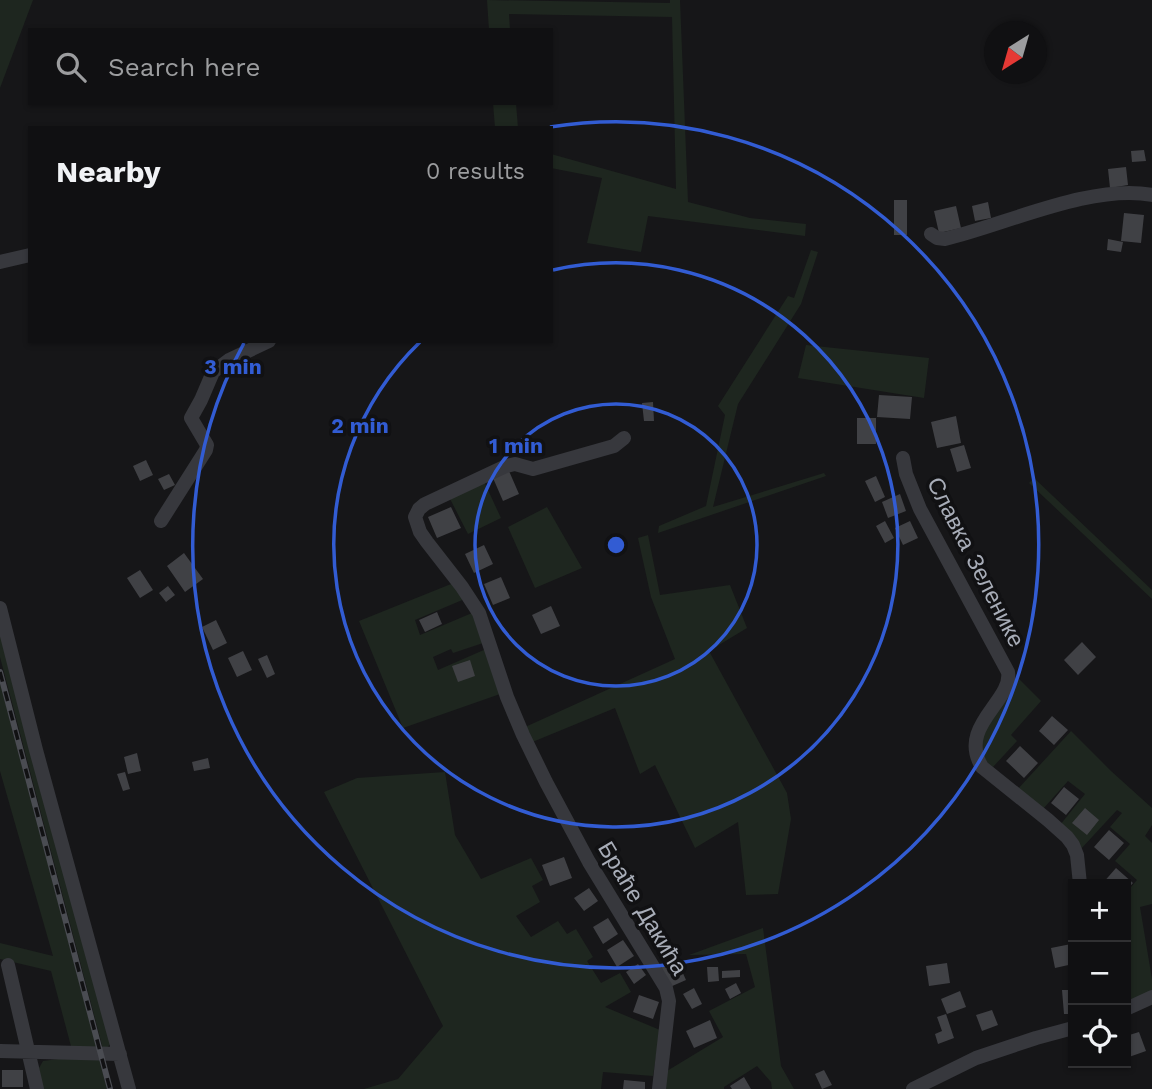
<!DOCTYPE html>
<html lang="en">
<head>
<meta charset="utf-8">
<style>
	:root { --surface:#101012; --page:#19191b; --text:#f1f3f6; --muted:#9c9d9f; --line:#303032 }
	body { margin:0; font-family:"Work Sans",sans-serif; background:var(--page); color:var(--text) }
	.controls { position:absolute; right:21px; bottom:21px; display:grid; overflow:hidden; border-radius:0px; box-shadow:0 2px 5px #0004 }
	.controls button { width:63px; height:63px; display:grid; place-items:center; padding:0; border:0; border-bottom:2px solid var(--line); background:var(--surface); color:var(--text); font:35px sans-serif }
	.compass { position:absolute; left:984px; top:21px; width:63px; height:63px; border-radius:50%; background:var(--surface); box-shadow:0 2px 5px #0004; rotate:217deg }
	.list { margin:0; padding:0; list-style:none }
	h2 { display:flex; justify-content:space-between; align-items:center; height:91px; margin:0; padding:0 28px; font-size:30px }
	h2 small { font-size:23px; font-weight:400; color:var(--muted) }
	.icon { flex:none; width:38px; height:38px; fill:none; stroke:currentColor; stroke-width:2; stroke-linecap:round; stroke-linejoin:round }
	.map { position:relative; flex:none; width:1152px; height:1089px; overflow:hidden }
	.search { position:absolute; background:var(--surface); box-shadow:0 2px 5px #0004; left:28px; top:28px; width:525px; height:77px; display:flex; align-items:center; gap:18px; box-sizing:border-box; padding:0 24px; border-radius:0px; color:var(--muted); font-size:26px }
	.panel { position:absolute; background:var(--surface); box-shadow:0 2px 5px #0004; left:28px; top:126px; width:525px; height:217px; border-radius:0px }
	.map>svg:first-child { display:block }
</style>
</head>
<body>
<div class="map">
<svg width="1152" height="1089" viewBox="0 0 1152 1089">
	<rect width="100%" height="100%" fill="#161618"/>
	<path fill="#1e261f" d="M0,0h33l-33,88z
		M487,0l183,3v-3h10l8,202 62,16 56,6 -1,12 -157,-20 -7,36 -54,-9 15,-65 -51,-10v-14l125,35 -4,-172 -163,-3 1,16h-21z
		M493,103h23l2,25h-23z
		M811,250l7,2 -17,52 -63,100 -25,103 111,-34 2,3 -168,57 1,-7 47,-20 19,-91 -7,-9 70,-110 6,2z
		M806,345l123,13 -5,40 -126,-20z
		M480,473l21,45 -33,16 -22,-43z
		M1034,478l118,112v9l-123,-116z
		M547,507l35,61 -47,20 -27,-61z
		M648,535l12,60 70,-10 17,43 -38,23 78,142 4,26 -13,75 -32,1 -8,-73 -43,26 -40,-83 -15,9 -25,-66 -85,35 -7,-15 152,-69 -24,-62 -13,-59z
		M456,582l11,16 -52,22 5,15 52,-22 11,30 -30,10 -2,-4 -18,8 5,13 48,-21 17,44 -100,35 -44,-107z
		M0,630l111,413 -4,5 -4,1 -103,-392z
		M1019,679l22,22 -30,34 6,6 -24,26c-34,-23 13,-66 26,-88z
		M0,683l97,367h-25l-21,-79 -51,-12v-16l53,13 -53,-185z
		M1071,731l40,40 41,37v17l-7,11 7,7v61l-12,3 12,72v15l-26,11v-112l11,-13 -22,-19 15,-17 -20,-17 12,-14 -5,-3 -37,40 -20,-25 25,-31 -17,-13 -25,28 -26,-19z
		M445,772l10,63 26,44 50,-21 12,22 -11,6 8,16 -24,14 15,21 27,-16 9,13 9,-5 17,28 -6,4 14,22 19,-10 11,19 -26,15 55,23 -7,46 -50,-4 -2,17h-237l34,-10 45,-53 -119,-234 33,-14z
		M763,928l18,138 13,23h-22l-1,-7 -14,-16 -33,21v2h-63l1,-15 61,-37 -14,-26 46,-24 -9,-33 -57,1z
		M58,1059h41l8,30h-67l-1,-21 4,-7z"/>
	<path fill="#404145" d="M1144,150l2,11 -14,1 -1,-11z
		M1126,167l2,18 -18,3 -2,-19z
		M894,200h13v35h-13z
		M988,202l3,16 -16,3 -3,-15z
		M956,206l5,22 -22,5 -5,-22z
		M1124,213l20,2 -3,28 -20,-2z
		M1108,239l15,3 -2,10 -14,-2z
		M879,395l33,2 -2,22 -33,-2z
		M653,402l1,19h-10l-2,-18z
		M956,416l5,27 -24,5 -6,-26z
		M857,418h19v26h-19z
		M964,445l7,23 -14,4 -7,-23z
		M146,460l7,15 -13,6 -7,-15z
		M509,471l10,23 -16,7 -10,-23z
		M169,474l6,11 -11,5 -6,-11z
		M876,476l9,21 -10,5 -10,-21z
		M900,494l6,17 -18,7 -6,-16z
		M451,507l10,21 -24,10 -9,-21z
		M885,521l9,17 -9,5 -9,-17z
		M910,521l8,17 -15,7 -8,-17z
		M484,545l9,19 -19,9 -9,-19z
		M184,553l19,26 -18,13 -18,-26z
		M140,570l13,20 -13,8 -13,-20z
		M501,577l9,21 -17,7 -9,-21z
		M168,586l7,9 -9,7 -7,-9z
		M551,606l9,20 -19,8 -9,-19z
		M437,612l5,12 -17,8 -6,-12z
		M216,620l11,23 -14,7 -11,-23z
		M1082,642l14,15 -18,18 -14,-15z
		M243,651l9,19 -15,7 -9,-19z
		M267,655l8,19 -8,4 -9,-19z
		M470,660l5,16 -17,6 -6,-16z
		M1052,716l16,14 -14,15 -15,-14z
		M1020,746l18,17 -14,15 -18,-17z
		M137,753l4,18 -13,3 -4,-17z
		M208,758l2,10 -16,3 -2,-9z
		M125,772l5,17 -7,2 -6,-17z
		M1064,787l15,12 -13,16 -15,-12z
		M1085,808l14,12 -12,15 -15,-12z
		M1109,830l15,13 -15,17 -15,-13z
		M564,857l8,21 -22,8 -8,-21z
		M1116,868l17,15 -7,8v-7h-24z
		M589,888l9,13 -14,10 -10,-13z
		M608,918l10,16 -15,10 -10,-17z
		M623,940l11,16 -17,11 -10,-17z
		M1071,944l2,20 -18,4 -4,-20z
		M677,960l9,20 -16,7 -9,-21z
		M947,963l3,20 -21,3 -3,-20z
		M638,964l8,11 -12,9 -8,-12z
		M707,967h11l1,14 -11,1z
		M740,970v7l-18,1v-7z
		M736,983l5,10 -11,6 -5,-10z
		M694,988l8,16 -10,5 -9,-15z
		M1062,990h11v24h-9z
		M960,991l6,16 -19,7 -6,-15z
		M639,995l20,7 -6,17 -20,-7z
		M992,1010l6,15 -16,6 -6,-16z
		M946,1014l8,24 -16,6 -3,-10 7,-3 -5,-14z
		M710,1020l7,18 -23,10 -8,-17z
		M1139,1032l7,19 -17,6 -3,-9v-12z
		M2,1070h21v17h-21z
		M824,1070l8,15 -10,4 -7,-15z
		M744,1077l7,12h-19l-2,-3z
		M624,1080l21,2v7h-22z"/>
	<g fill="none" stroke-linecap="round" stroke-linejoin="round">
		<path stroke="#37383d" stroke-width="14" d="M931,234l6,4 8,1c59,-14 148,-56 207,-44
			M0,262l30,-7
			M624,438l-10,8 -81,23 -18,-5 -9,2 -81,38 -6,5 -4,8 5,15 7,10 35,45 17,26 28,84 16,38 23,47 43,80 77,126 3,13 -10,88
			M903,458l3,16 14,35 88,163c5,29 -51,54 -26,95l66,53 19,17 6,8 4,10 3,29
			M161,521l45,-71 1,-5 -16,-27 10,-18 12,-28 16,-12 40,-19
			M0,608l36,142 93,339
			M8,965l29,124
			M1126,1009l26,-12
			M0,1051l120,3
			M913,1089l63,-31 60,-20 37,-10"/>
		<g stroke="#4a4c52" stroke-width="6">
			<path id="rail" d="M0,672l110,417"/>
		</g>
		<use href="#rail" stroke="#111113" stroke-width="3.5" stroke-dasharray="10" stroke-linecap="butt"/>
	</g>
	<g fill="none" stroke="#325cd3" stroke-width="3.5">
		<circle cx="616" cy="545" r="141"/>
		<path d="M553 270A282 282 0 1 1 420 342"/>
		<path d="M550 127A423 423 0 1 1 244 343"/>
	</g>
	<g text-anchor="middle" stroke-width="7" stroke-linejoin="round" paint-order="stroke">
		<g font-size="23" fill="#a8adb8" stroke="#111113">
			<text transform="translate(976 562) rotate(63)" y="8">Славка Зеленике</text>
			<text transform="translate(643 908) rotate(59)" y="8">Браће Дакића</text>
		</g>
	</g>
	<circle cx="616" cy="545" r="10" fill="#325cd3" stroke="#111113" stroke-width="3.5"/>
	<g font-size="21" text-anchor="middle" font-weight="bold" fill="#325cd3" stroke="#111113" stroke-width="7" stroke-linejoin="round" paint-order="stroke">
		<text x="233" y="374">3 min</text>
		<text x="360" y="433">2 min</text>
		<text x="516" y="453">1 min</text>
	</g>
</svg>
<div class="controls">
<button>+</button>
<button>−</button>
<button><svg class="icon" aria-label="locate" viewBox="0 0 24 24"><circle cx="12" cy="12" r="6"/><path d="M12 2v4M12 18v4M2 12h4M18 12h4"/></svg></button>
</div>
<svg class="compass" viewBox="-18 -18 36 36"><path d="M0-13l5 13h-10z" fill="#e53935"/><path d="M0 13l5-13h-10z" fill="#9c9d9f"/></svg>
<div class="search"><svg class="icon" aria-label="search" viewBox="0 0 24 24"><circle cx="10" cy="10" r="6"/><path d="M15 15l6 6"/></svg>Search here</div>
<section class="panel">
<h2>Nearby<small>0 results</small></h2>
<ul class="list">
</ul>
</section>
</div>
</body>
</html>
